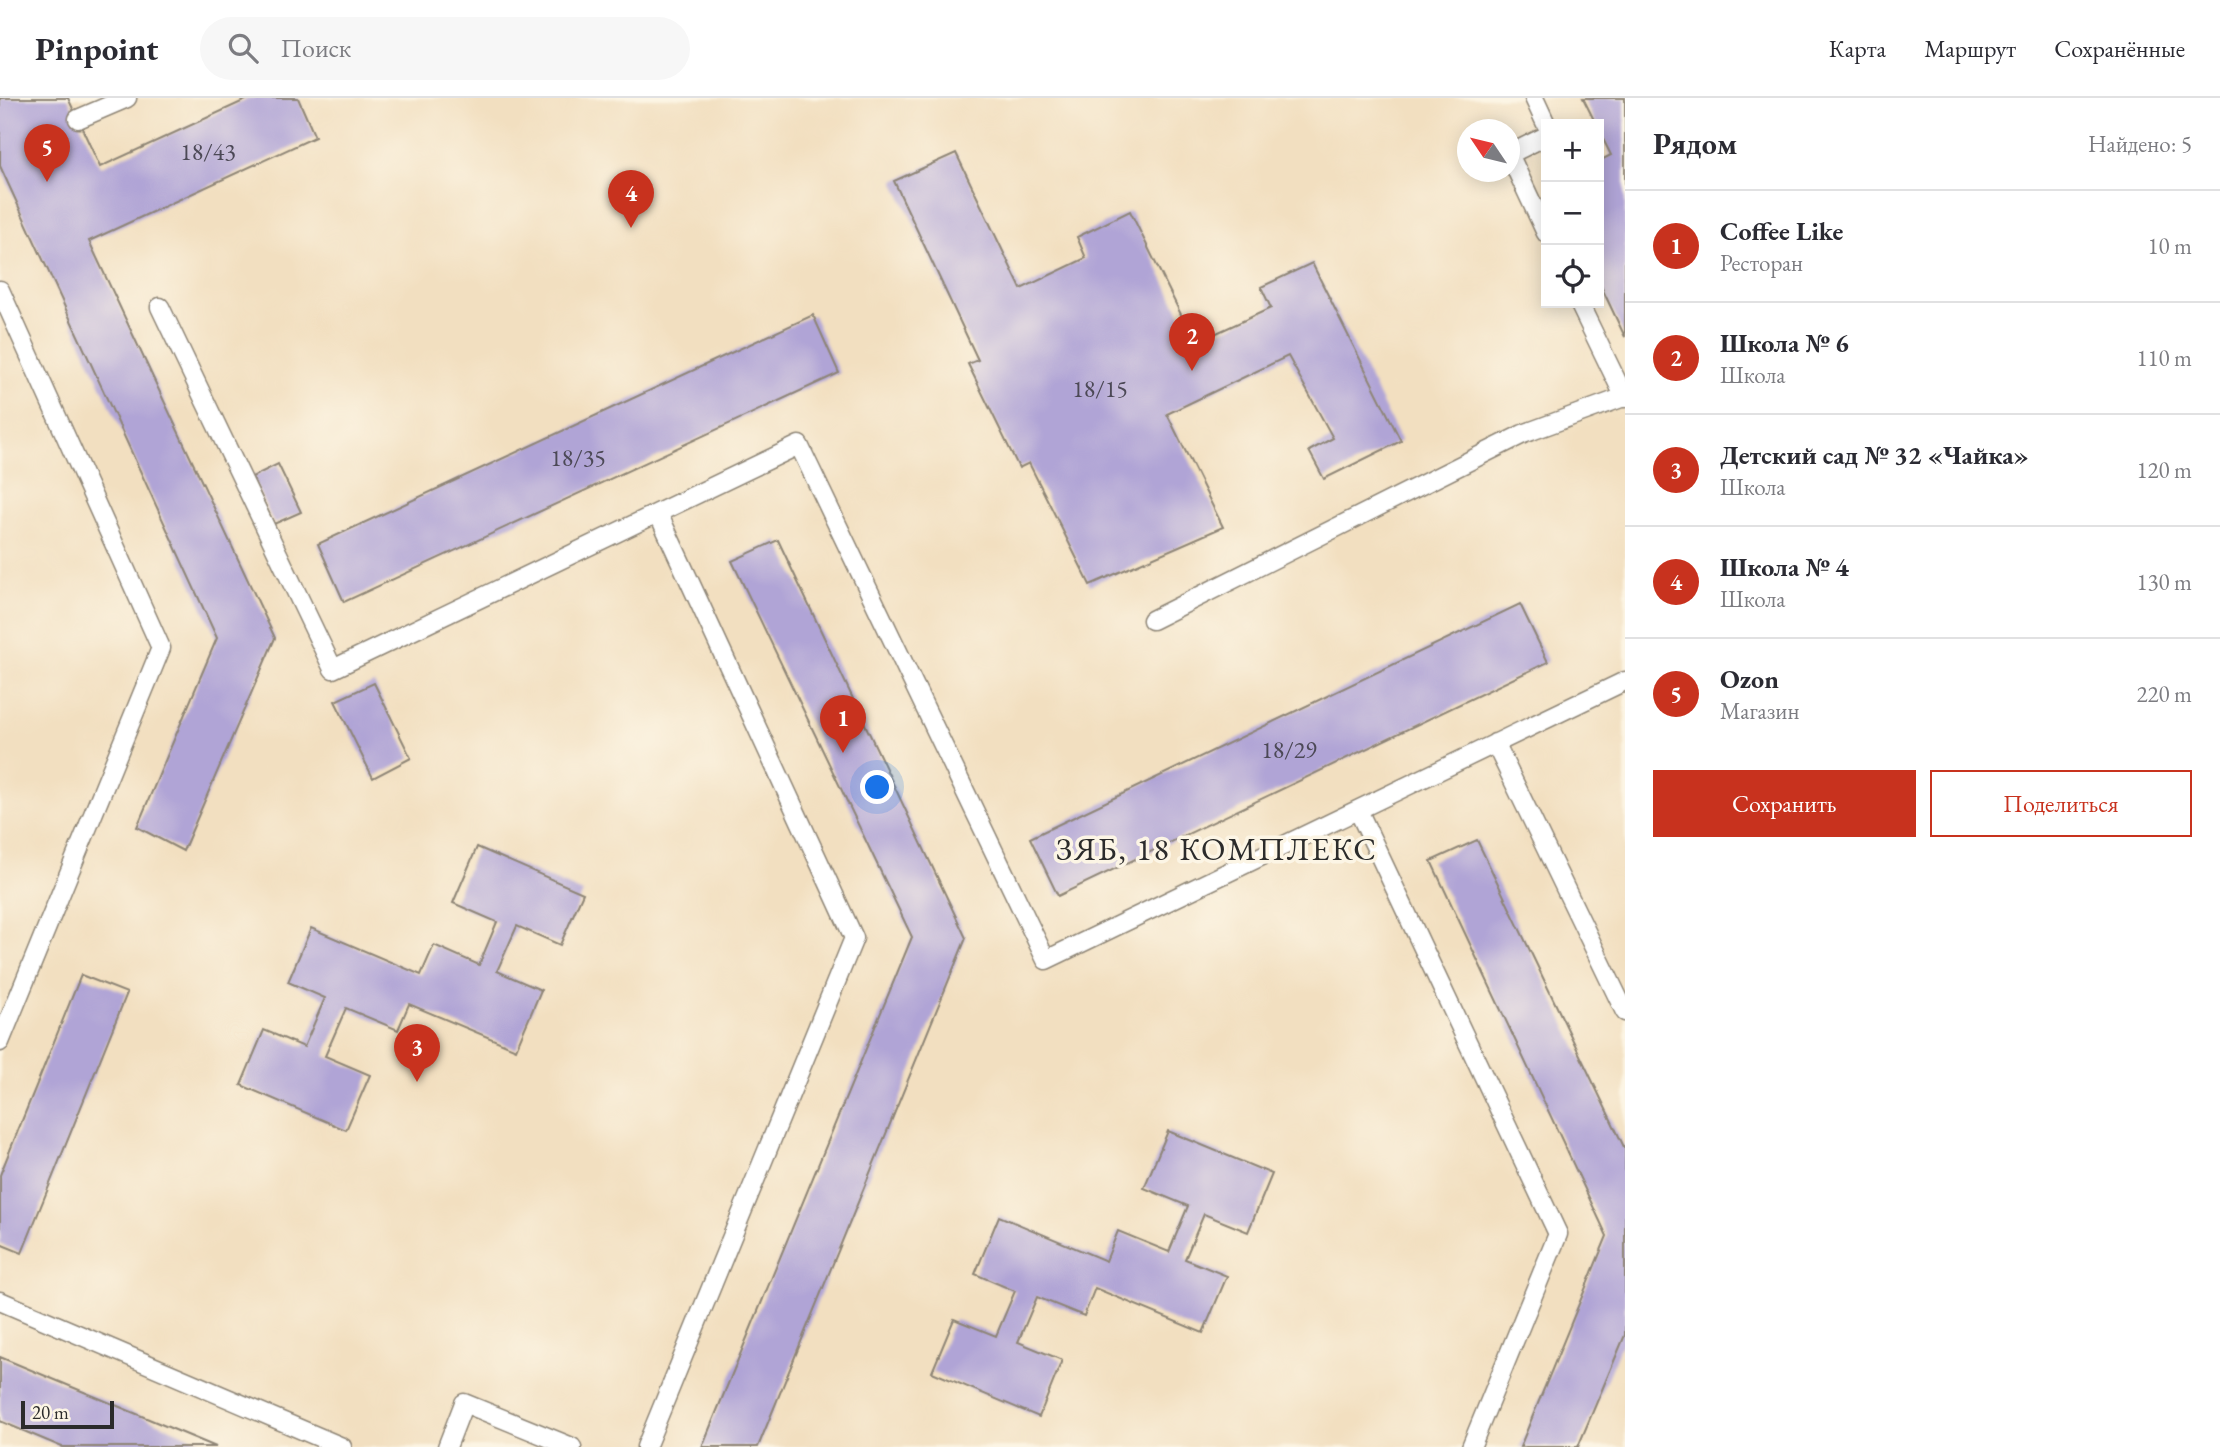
<!DOCTYPE html>
<html lang="ru">
<head>
<meta charset="utf-8">
<style>
	:root { --surface:#fff; --page:#f7f7f7; --text:#2b2b33; --muted:#7c7c81; --line:#e1e1e2; --accent:#c8321e }
	body { margin:0; font-family:"EB Garamond",serif; background:var(--page); color:var(--text) }
	.controls { position:absolute; right:21px; top:21px; display:grid; overflow:hidden; border-radius:0px; box-shadow:0 4px 18px #0003 }
	.controls button { width:63px; height:63px; display:grid; place-items:center; padding:0; border:0; border-bottom:2px solid var(--line); background:var(--surface); color:var(--text); font:35px sans-serif }
	.compass { position:absolute; left:1457px; top:21px; width:63px; height:63px; border-radius:50%; background:var(--surface); box-shadow:0 4px 18px #0003; rotate:305deg }
	.scale { position:absolute; left:21px; bottom:18px; width:93px; box-sizing:border-box; padding-left:7px; border:4px solid #2b2b2b; border-top:0; font-size:19px; line-height:24px; white-space:nowrap; color:#2b2b2b; -webkit-text-stroke:5px #fcf5e5; paint-order:stroke }
	.you { position:absolute; left:878px; top:690px; width:24px; height:24px; margin:-18px; border:5px solid #fff; border-radius:50%; background:#1a73e8; box-shadow:0 0 0 10px #1a73e833 }
	.badge { display:grid; place-items:center; width:46px; height:46px; border-radius:50%; background:var(--accent); color:#fff; font-size:23px; font-weight:700 }
	.pin { position:absolute; translate:-50% -58px; filter:drop-shadow(0 2px 4px #0008) }
	.pin::after { content:''; position:absolute; top:37px; width:24px; height:21px; background:inherit; clip-path:polygon(0 0,100% 0,50% 100%) }
	.list { margin:0; padding:0; list-style:none }
	h2 { display:flex; justify-content:space-between; align-items:center; height:91px; margin:0; padding:0 28px; font-size:30px }
	h2 small { font-size:23px; font-weight:400; color:var(--muted) }
	.list li { display:grid; grid-template-columns:46px 1fr auto; gap:21px; align-items:center; box-sizing:border-box; height:112px; padding:0 28px; border-top:2px solid var(--line) }
	.list b { display:block; font-size:26px; white-space:nowrap }
	.list p { margin:0; font-size:23px; white-space:nowrap; color:var(--muted) }
	.list em { font-size:23px; font-style:normal; color:var(--muted) }
	.actions { display:flex; gap:14px; padding:21px 28px }
	.actions a { flex:1; padding:16px 0; border:2px solid var(--accent); border-radius:0px; text-align:center; font-size:24px; color:var(--accent) }
	.actions .main { background:var(--accent); color:#fff }
	.icon { flex:none; width:38px; height:38px; fill:none; stroke:currentColor; stroke-width:2; stroke-linecap:round; stroke-linejoin:round }
	.map { position:relative; flex:none; width:1625px; height:1349px; overflow:hidden }
	header { display:flex; align-items:center; gap:42px; box-sizing:border-box; height:98px; padding:0 35px; background:var(--surface); border-bottom:2px solid var(--line) }
	header strong { font-size:33px }
	nav { display:flex; gap:38px; margin-inline-start:auto; font-size:24px }
	.search { width:490px; height:63px; background:var(--page); display:flex; align-items:center; gap:18px; box-sizing:border-box; padding:0 24px; border-radius:38px; color:var(--muted); font-size:26px }
	main { display:flex }
	aside { flex:1; background:var(--surface) }
	.map>svg:first-child { display:block }
</style>
</head>
<body>
<header>
<strong>Pinpoint</strong>
<div class="search"><svg class="icon" aria-label="search" viewBox="0 0 24 24"><circle cx="10" cy="10" r="6"/><path d="M15 15l6 6"/></svg>Поиск</div>
<nav><a>Карта</a><a>Маршрут</a><a>Сохранённые</a></nav>
</header>
<main>
<div class="map">
<svg width="1625" height="1349" viewBox="0 0 1625 1349">
	<rect width="100%" height="100%" fill="#fcf5e5"/>
	<filter id="ink" filterUnits="userSpaceOnUse"><feTurbulence type="fractalNoise" baseFrequency=".0143" numOctaves="2"/><feDisplacementMap in="SourceGraphic" scale="14" xChannelSelector="R" yChannelSelector="G"/><feConvolveMatrix kernelMatrix="1 2 1 2 8 2 1 2 1" color-interpolation-filters="sRGB"/></filter>
	<filter id="wash" filterUnits="userSpaceOnUse"><feTurbulence type="fractalNoise" baseFrequency=".00686" numOctaves="4" result="noise"/><feDisplacementMap in="SourceGraphic" scale="28" xChannelSelector="R" yChannelSelector="G"/><feGaussianBlur stdDeviation="1.57" result="paint"/><feColorMatrix in="noise" values="0 0 0 0 0 0 0 0 0 0 0 0 0 0 0 0 0 1.4 0 .05"/><feComposite in="paint" operator="in"/></filter>
	<g filter="url(#wash)">
		<rect width="100%" height="100%" fill="#f2dfc0"/>
		<g id="blocks">
			<path fill="#b0a4d6" d="M0,0h68l32,69 150,-69h48l17,39 -226,104 186,397 -92,213 -46,-24 80,-189 -217,-472z
				M1583,0h42v239l-26,-55v-121l12,-6 -12,-24v-7h-3z
				M956,55l65,136 65,-31 -9,-21 53,-26 65,132 76,-35 -10,-21 51,-24 89,178 -77,38 -15,-28 24,-13 -45,-82 -121,58 56,113 -133,58 -61,-122 -10,5 -51,-104 10,-4 -84,-179z
				M813,217l26,58 -495,229 -26,-58z
				M278,366l23,48 -27,12 -22,-47z
				M778,442l188,398 -208,509h-56l210,-510 -180,-376z
				M1520,506l28,58 -490,234 -28,-58z
				M374,585l37,75 -38,20 -38,-77z
				M1477,742l148,309v186l-47,112h-58l87,-211 -176,-375z
				M477,749l106,46 -23,52 -43,-19 -20,45 44,19 -25,59 -107,-45 -11,26 -52,-22 -21,48 45,19 -24,55 -105,-45 23,-55 40,17 21,-49 -37,-16 23,-54 110,47 13,-30 45,20 18,-43 -44,-19z
				M81,877l46,18 -105,260 -22,-9v-69z
				M1168,1033l104,43 -24,58 -44,-18 -19,45 42,17 -24,57 -108,-45 -11,28 -47,-19 -19,45 44,18 -23,57 -107,-45 22,-53 42,17 19,-45 -40,-17 24,-58 107,45 12,-30 51,21 19,-46 -44,-18z
				M0,1259l216,90h-154l-62,-26z"/>
		</g>
	</g>
	<g filter="url(#ink)">
		<use href="#blocks" fill-opacity="0" stroke="#8e8576" stroke-width="2"/>
		<g fill="none" stroke-linecap="round" stroke-linejoin="round">
			<g stroke="#8e8576" stroke-width="21">
				<path id="service" d="M1534,0l12,26
					M78,21l49,-21
					M1510,56l36,-18
					M1510,58l36,77
					M0,192l161,358 -161,394
					M1579,205l46,95
					M160,209l173,362 466,-224 247,515 579,-279
					M1152,522l371,-186 101,-37
					M1495,645l130,269
					M1358,712l200,424 -87,213
					M0,1203l342,146
					M447,1349l17,-44 108,44
					M646,1349l208,-509 -196,-425"/>
			</g>
			<use href="#service" stroke="#fff" stroke-width="18"/>
		</g>
	</g>
	<g text-anchor="middle" stroke-width="7" stroke-linejoin="round" paint-order="stroke">
		<g font-size="24" fill="#4c4956">
			<text x="208" y="62">18/43</text>
			<text x="1100" y="299">18/15</text>
			<text x="578" y="368">18/35</text>
			<text x="1289" y="660">18/29</text>
		</g>
		<g font-size="32" letter-spacing="2" fill="#2b2b2b" stroke="#fcf5e5">
			<text x="1217" y="762">ЗЯБ, 18 КОМПЛЕКС</text>
		</g>
	</g>
</svg>
<div class="controls">
<button>+</button>
<button>−</button>
<button><svg class="icon" aria-label="locate" viewBox="0 0 24 24"><circle cx="12" cy="12" r="6"/><path d="M12 2v4M12 18v4M2 12h4M18 12h4"/></svg></button>
</div>
<svg class="compass" viewBox="-18 -18 36 36"><path d="M0-13l5 13h-10z" fill="#e53935"/><path d="M0 13l5-13h-10z" fill="#7c7c81"/></svg>
<div class="scale">20 m</div>
<div class="you"></div>
<div class="pin badge" style="left:843px;top:655px">1</div>
<div class="pin badge" style="left:1192px;top:273px">2</div>
<div class="pin badge" style="left:417px;top:984px">3</div>
<div class="pin badge" style="left:631px;top:130px">4</div>
<div class="pin badge" style="left:47px;top:84px">5</div>
</div>
<aside>
<h2>Рядом<small>Найдено: 5</small></h2>
<ul class="list">
<li><span class="badge">1</span><div><b>Coffee Like</b><p>Ресторан</p></div><em>10 m</em></li>
<li><span class="badge">2</span><div><b>Школа № 6</b><p>Школа</p></div><em>110 m</em></li>
<li><span class="badge">3</span><div><b>Детский сад № 32 «Чайка»</b><p>Школа</p></div><em>120 m</em></li>
<li><span class="badge">4</span><div><b>Школа № 4</b><p>Школа</p></div><em>130 m</em></li>
<li><span class="badge">5</span><div><b>Ozon</b><p>Магазин</p></div><em>220 m</em></li>
</ul>
<div class="actions"><a class="main">Сохранить</a><a>Поделиться</a></div>
</aside>
</main>
</body>
</html>
